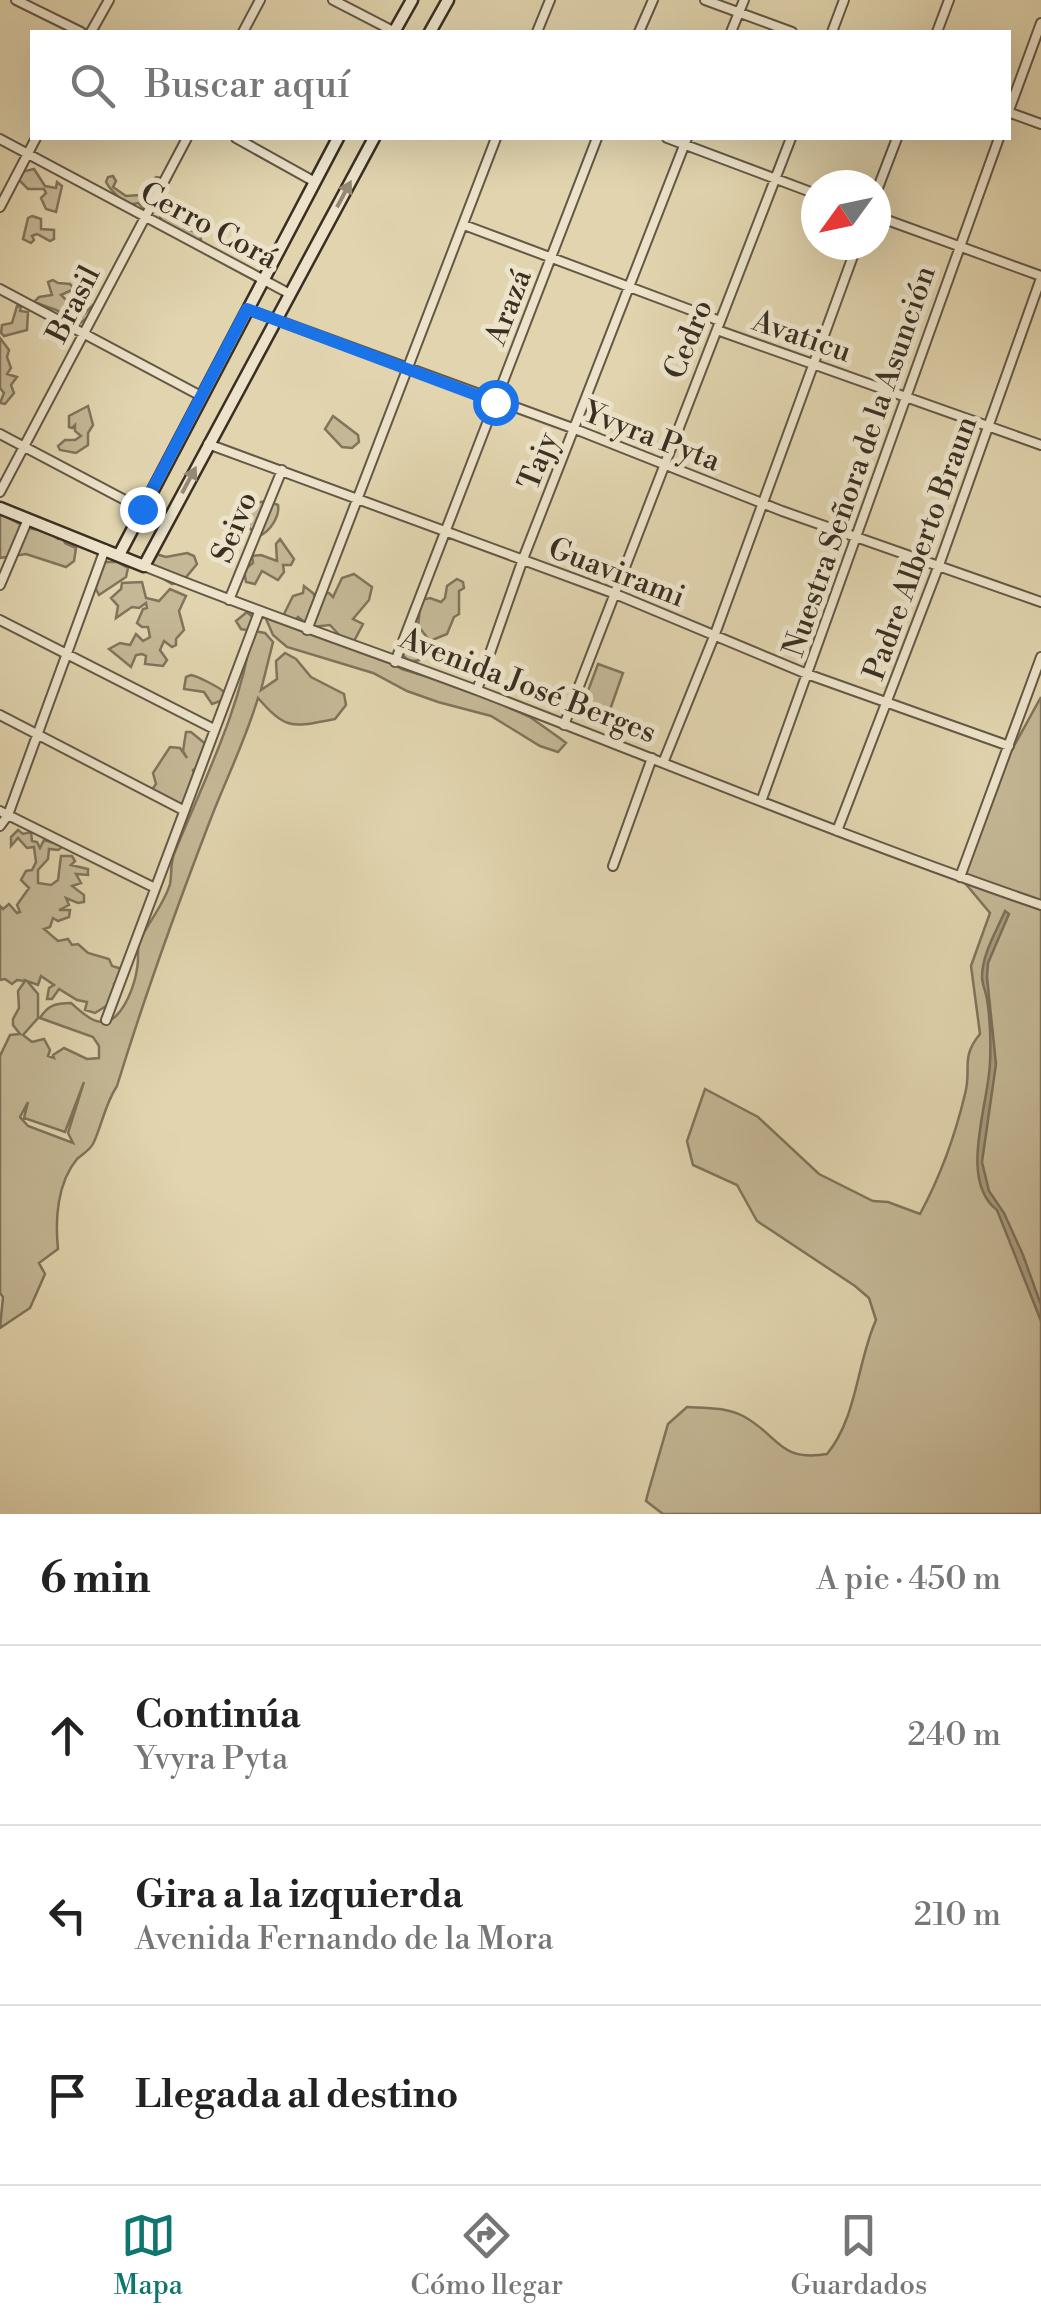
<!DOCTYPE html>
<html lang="es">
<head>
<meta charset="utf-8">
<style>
	:root { --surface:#fff; --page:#f2f2f2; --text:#222; --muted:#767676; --line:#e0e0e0; --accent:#0f766e }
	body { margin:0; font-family:"Libre Bodoni",serif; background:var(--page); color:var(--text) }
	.compass { position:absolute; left:801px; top:170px; width:90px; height:90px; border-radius:50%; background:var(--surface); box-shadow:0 10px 40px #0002; rotate:237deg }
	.stop { position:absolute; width:30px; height:30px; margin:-22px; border:8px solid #1a73e8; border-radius:50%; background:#fff }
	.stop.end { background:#1a73e8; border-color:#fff; box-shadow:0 2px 10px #0008 }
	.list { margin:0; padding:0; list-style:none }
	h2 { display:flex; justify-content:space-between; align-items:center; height:130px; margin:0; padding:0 40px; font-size:42px }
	h2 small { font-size:32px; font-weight:400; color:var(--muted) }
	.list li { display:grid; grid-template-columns:65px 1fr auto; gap:30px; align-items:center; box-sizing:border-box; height:180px; padding:0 40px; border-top:2px solid var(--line) }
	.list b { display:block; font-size:38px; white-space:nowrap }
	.list p { margin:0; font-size:32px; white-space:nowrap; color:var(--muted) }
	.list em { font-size:32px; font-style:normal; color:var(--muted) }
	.icon { flex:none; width:55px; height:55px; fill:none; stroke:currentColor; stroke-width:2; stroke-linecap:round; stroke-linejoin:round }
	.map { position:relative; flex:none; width:1041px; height:1514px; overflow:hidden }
	.search { position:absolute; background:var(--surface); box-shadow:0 10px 40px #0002; left:30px; right:30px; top:30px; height:110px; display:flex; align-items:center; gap:25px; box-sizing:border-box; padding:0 35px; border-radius:0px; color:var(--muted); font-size:38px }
	.sheet { height:670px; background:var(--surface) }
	nav { display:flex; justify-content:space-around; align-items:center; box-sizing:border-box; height:140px; border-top:2px solid var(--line); background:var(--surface); font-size:28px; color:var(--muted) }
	nav a { display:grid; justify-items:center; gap:5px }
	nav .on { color:var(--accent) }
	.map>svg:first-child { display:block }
</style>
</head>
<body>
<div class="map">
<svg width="1041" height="1514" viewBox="0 0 1041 1514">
	<rect width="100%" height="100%" fill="#e1d4ae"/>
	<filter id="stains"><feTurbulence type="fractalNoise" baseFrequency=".002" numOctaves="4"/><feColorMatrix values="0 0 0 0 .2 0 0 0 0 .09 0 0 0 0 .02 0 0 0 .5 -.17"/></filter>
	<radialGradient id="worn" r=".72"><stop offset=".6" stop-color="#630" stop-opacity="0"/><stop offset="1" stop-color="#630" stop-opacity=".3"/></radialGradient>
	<path fill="#c5b896" stroke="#80745c" stroke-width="2.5" fill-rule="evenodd" d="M34,169l11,17 11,2 1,-6 5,4 -6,26 -10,-3 -5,-11 5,-5 -2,-4h-16l-10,-10 3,-7z
		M113,176l3,5 -3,6 13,9 14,-1 16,-18 6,1 -9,13 -1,15 -8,3 -6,-6 -10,2c-8,-7 -17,-13 -22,-23l2,-5z
		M163,214l18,2 4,7 -1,5 15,5 2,6 -3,3 -36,-20 -2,-6z
		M32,216l9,3v10l13,1v9l-4,2 -13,-7 -5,2 2,4 -3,3 -8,-4 5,-21z
		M53,280l5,3 12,1 4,5 -13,6 8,8 -1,6 17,4 8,-8 5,4 -19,15 -23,-14 -22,-8 5,-5 13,-2 -4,-13z
		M17,306l4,1 -1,4 8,1 -1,18 -23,6 -3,-3 1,-8 10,-2z
		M0,338l9,12 -2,7 4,11 -4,6 10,3 -6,8 3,8 -9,11 -5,-1 4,-10 -4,-5z
		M88,406l5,19 -5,8v12l-12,8 -16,-3 -2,-4 7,-6h10l6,-4 -6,-5v-6l-3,3 -3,-1v-11z
		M333,416l25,19 1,7 -7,6 -10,-1 -17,-18z
		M267,501l11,4c2,11 -8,27 -19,31l-17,-14 -2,-6 15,-13z
		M0,514c16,6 28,19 46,15l12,10 5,-1 2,5 11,5 -2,13 -8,6 -40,-13 -26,4z
		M280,539l14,20 -3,6h-8l1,7 -6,8 -16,-9 -7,13 -9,-2 -2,-12 9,-7 -1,-7 9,-1 16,6 -1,-17z
		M187,553l7,3 3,8 -15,18 -10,2 -22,-13 -1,-9 7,-8 10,3z
		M102,562h15l11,6 -2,9 -27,18 -4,-8z
		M354,574l18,13 -3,13 -16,19 10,5 -9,17 -12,-3 -12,-13 -19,2 -13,-10 -4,4 59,22 49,26 65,20 63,28 31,22 5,4 -8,9 -18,-6 -49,-30 -53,-14 -31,-11 -34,-18 -86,-26 -14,-12 -7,-16 16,-1 11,-22 10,-3 1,-7 10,8 1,13 5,1 2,-15h7l4,4 9,-19z
		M457,579l6,3 1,6 -5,3v23l-5,3 -7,17 -17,7 -12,-15 3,-26 9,-2 11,4 4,-4 2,-12z
		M142,582l4,16 13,3 11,-12 16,7 -7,15 5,19 -8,9v6l-4,2 -8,-6 -4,9 7,10 -4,6 -18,-2 1,-8 -4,-2 -6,1 -5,12 -22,-18 11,-6 10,2 6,-11 7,7 7,-4 -2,-10h-6l-5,-4 6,-14 4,-1 -1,-5 -7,5 -7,-1 -16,11 2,-12 -7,-8 10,-9 1,-6z
		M247,612l9,8 -2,11 11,2 8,9 -12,48 16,-11 -1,-18 9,-8 11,6 15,18 33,17 2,11 -11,14c-43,8 -48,12 -77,-21 -13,44 -34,85 -50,128 -33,86 -64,172 -91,260 -12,18 -15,39 -24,58 -4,7 -12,11 -16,15 -20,24 -22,61 -19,90l-19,14 6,11 -15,34 -30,20 3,-31 -3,-4v-237l10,-21 10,-1 -7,-9v-6l6,-11 -1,-17 7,-10 -8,-1 -5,4 -7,-5 -5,1v-74l3,3 6,-5 8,9 3,-1 -3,-7 12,-17 -8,-8 5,-9 6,-1 4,-8 -2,-15 -7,1 -9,-10 -7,8v-9l7,-7 5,4 8,-2 1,9 5,1 3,6 4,-8 20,6 -6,4 -9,-1 -1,10 -10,11v13l13,2 7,-5 3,-24h11l3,5 -4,4 17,4v6l-12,-1 5,9 -9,3 12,9v7l-6,1 -12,-5 3,7 -10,5h11l-1,7 -11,4 -5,-3 -3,9 -6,2 14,12 10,-2 4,6 6,-1 10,9 21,6 3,7 10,3 -1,13 -7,2 1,8 -4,4v7l-16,10 -10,-3 2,-8 -10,-2 -18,-11 -7,10h-5l2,-11 5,-3 -13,-9 -3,9 -11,-4 11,13v24l-15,17 9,7 12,-3 6,11 -2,6 6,2 -1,-3 11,-7 23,11 12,-1v-12l-6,-9 -53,-19c8,-13 16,-15 31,-15 13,11 28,28 45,13 13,-13 21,-38 22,-56 0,-8 -1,-15 3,-22 8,-16 24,-36 29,-54 2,-10 0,-19 4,-30 29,-72 67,-145 78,-223l-11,-2 -5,-8zM84,1082l-16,51 5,10 -45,-17 -8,-9 8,-15 -4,16 41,14z
		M401 648a13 13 0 1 1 26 0a13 13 0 1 1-26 0Z
		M598,664l25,9 -18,51 -26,-9z
		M191,675c6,1 28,12 33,17l-1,8 -11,4 -8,-12 -20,-3 2,-12z
		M1041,697v817h-378l-17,-13 2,-8 20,-69 19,-17c19,1 38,0 56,9 36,19 35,46 84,38 30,-36 30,-92 49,-134l-7,-22 -14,-12 -98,-65 -20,-36 -44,-20 -6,-24 18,-52 53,28 61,57 54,27 15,1 32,12c20,-37 35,-78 45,-120 7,-26 -5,-36 15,-60l-9,-68 19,-53 -30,-36 38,-102z
		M186,732h5l17,14 -4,17 -11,7 2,6 -13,35 -4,1 -27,-21 5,-7 -3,-11 17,-26 10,1 7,10 -4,-7z"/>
	<path fill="#a89c7f" stroke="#7c705a" stroke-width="2.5" d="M1005,911l4,3 -21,49 -1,14 9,87 -14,98 7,29 15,22 19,42 18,50v16l-44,-111c-39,-30 -8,-106 -7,-148 1,-20 0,-43 -3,-63 -1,-7 -5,-15 -5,-22 0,-23 15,-47 23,-66z"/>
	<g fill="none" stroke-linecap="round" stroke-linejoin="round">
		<g stroke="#645846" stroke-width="12">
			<path id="minor" d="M16,0l65,32
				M333,0l62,32
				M705,0l87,32
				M91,32l18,-32
				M243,32l17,-32
				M537,32l13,-32
				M639,32l14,-32
				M731,32l13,-32
				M832,32l12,-32
				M937,32l12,-32
				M1008,112l33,12
				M1008,113l33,-90
				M236,138l79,44
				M667,138l149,56
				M0,139l290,155
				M876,193l21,-55
				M0,207l36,-69
				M876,216l165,60
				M464,225l256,96
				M0,289l201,107
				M247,309l328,120 207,82 259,91
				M717,330l324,115
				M0,434l142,75
				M208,444l405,149 194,81 202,72
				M0,492l187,-354
				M144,566c110,45 223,83 335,125 187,72 372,149 562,214
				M0,585l28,-66
				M229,600l53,-130
				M0,620l214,109
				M307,630l189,-492
				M395,662l202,-524
				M477,690l46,-131 164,-421
				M0,715l183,95
				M564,725l227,-587
				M663,763l52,-129 142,-389
				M762,799l237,-661
				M0,811l153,76
				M0,826l8,-11 97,-266
				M837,831l102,-266 102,-287
				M613,866l39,-108
				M960,877l81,-220
				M106,1020l153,-408"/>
		</g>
		<g stroke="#3a2f23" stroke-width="15">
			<path id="secondary" d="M394,32l18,-32
				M430,32l18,-32
				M0,508l144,58 230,-428
				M119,555l219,-417"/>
		</g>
		<use href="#minor" stroke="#ece3ca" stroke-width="8"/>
		<use href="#secondary" stroke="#ece3ca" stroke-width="10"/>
	</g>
	<defs><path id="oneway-solid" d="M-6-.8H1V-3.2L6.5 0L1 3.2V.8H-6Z" transform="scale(2.5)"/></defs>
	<g fill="#938976">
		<use href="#oneway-solid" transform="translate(344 194) rotate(-62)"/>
		<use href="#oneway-solid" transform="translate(189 480) rotate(-62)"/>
	</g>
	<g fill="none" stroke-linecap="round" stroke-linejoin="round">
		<path stroke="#1a73e8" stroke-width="12" d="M142,509l105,-200 248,93"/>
	</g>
	<g text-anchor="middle" stroke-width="10" stroke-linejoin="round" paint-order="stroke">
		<g font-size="30" fill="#3a2f23" stroke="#ece3ca">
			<text transform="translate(209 225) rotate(28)" y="10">Cerro Corá</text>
			<text transform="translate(73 304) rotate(-63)" y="10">Brasil</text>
			<text transform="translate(508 307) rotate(-69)" y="10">Arazá</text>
			<text transform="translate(802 336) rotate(19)" y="10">Avaticu</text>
			<text transform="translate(688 339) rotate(-68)" y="10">Cedro</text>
			<text transform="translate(652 436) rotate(21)" y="10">Yvyra Pyta</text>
			<text transform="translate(538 461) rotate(-68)" y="10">Tajy</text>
			<text transform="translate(859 461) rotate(-71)" y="10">Nuestra Señora de la Asunción</text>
			<text transform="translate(234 527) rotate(-68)" y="10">Seivo</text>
			<text transform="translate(920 548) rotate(-70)" y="10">Padre Alberto Braun</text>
			<text transform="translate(617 572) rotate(21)" y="10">Guavirami</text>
			<text transform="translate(528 685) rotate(21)" y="10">Avenida José Berges</text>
		</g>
	</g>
	<rect width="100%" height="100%" filter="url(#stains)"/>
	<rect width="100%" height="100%" fill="url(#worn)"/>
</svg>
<svg class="compass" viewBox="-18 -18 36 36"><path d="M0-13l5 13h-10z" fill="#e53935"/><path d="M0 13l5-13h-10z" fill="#767676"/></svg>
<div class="stop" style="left:495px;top:402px"></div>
<div class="stop end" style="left:142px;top:509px"></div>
<div class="search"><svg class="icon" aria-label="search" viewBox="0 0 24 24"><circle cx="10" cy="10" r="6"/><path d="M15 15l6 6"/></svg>Buscar aquí</div>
</div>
<section class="sheet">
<h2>6 min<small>A pie · 450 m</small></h2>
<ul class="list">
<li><svg class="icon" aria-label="ahead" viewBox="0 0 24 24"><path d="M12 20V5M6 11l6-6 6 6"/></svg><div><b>Continúa</b><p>Yvyra Pyta</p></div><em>240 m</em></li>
<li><svg class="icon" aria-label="left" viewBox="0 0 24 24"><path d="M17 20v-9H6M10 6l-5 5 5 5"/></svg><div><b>Gira a la izquierda</b><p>Avenida Fernando de la Mora</p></div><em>210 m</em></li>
<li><svg class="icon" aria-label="arrive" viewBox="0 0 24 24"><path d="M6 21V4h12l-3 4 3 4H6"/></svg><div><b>Llegada al destino</b></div></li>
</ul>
</section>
<nav>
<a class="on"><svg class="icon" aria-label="map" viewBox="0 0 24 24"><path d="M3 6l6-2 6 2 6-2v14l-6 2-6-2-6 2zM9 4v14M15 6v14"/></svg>Mapa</a>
<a><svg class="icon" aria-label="directions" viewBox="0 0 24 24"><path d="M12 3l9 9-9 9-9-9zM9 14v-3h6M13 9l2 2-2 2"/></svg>Cómo llegar</a>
<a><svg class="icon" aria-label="saved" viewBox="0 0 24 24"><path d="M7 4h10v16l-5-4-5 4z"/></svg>Guardados</a>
</nav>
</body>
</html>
